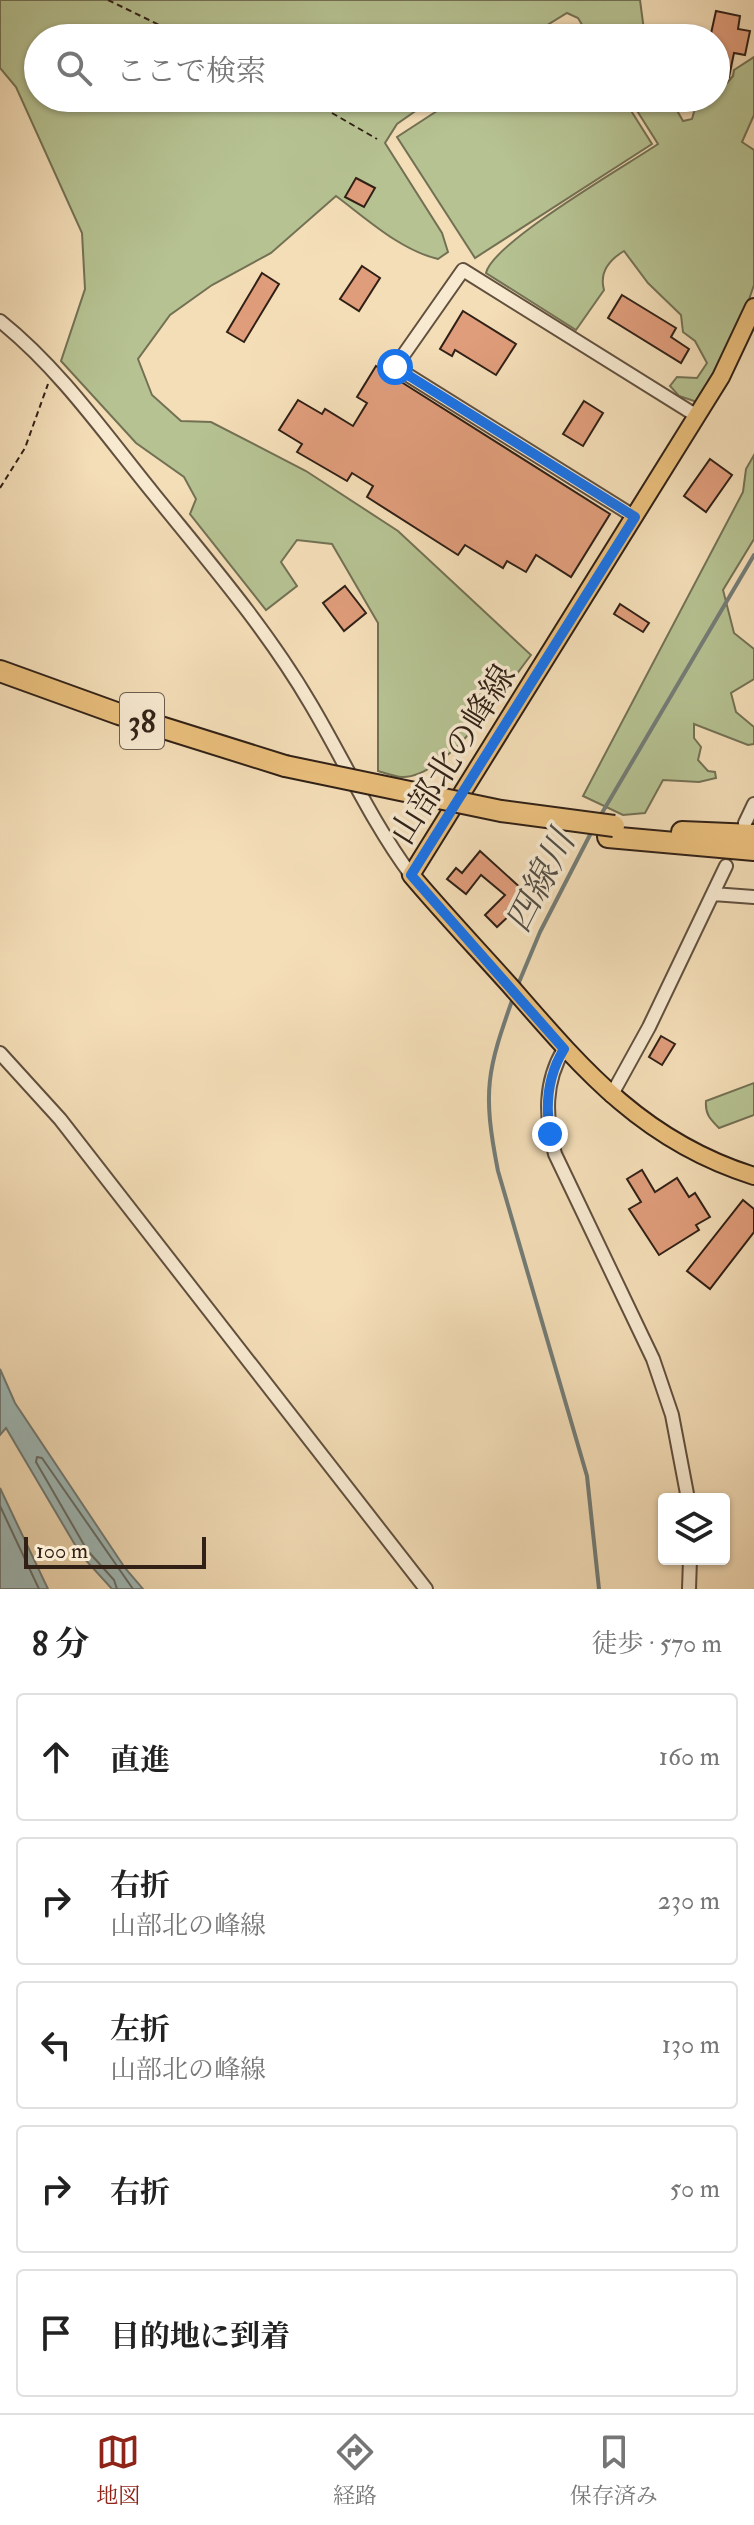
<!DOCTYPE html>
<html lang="ja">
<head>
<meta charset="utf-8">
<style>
	:root { --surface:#fff; --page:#f2f2f2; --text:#222; --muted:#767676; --line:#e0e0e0; --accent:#8f2418 }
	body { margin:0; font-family:"IM FELL Double Pica","Noto Serif JP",serif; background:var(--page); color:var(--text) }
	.controls { position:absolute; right:24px; bottom:24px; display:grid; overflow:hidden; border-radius:8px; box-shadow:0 2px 6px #0004 }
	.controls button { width:72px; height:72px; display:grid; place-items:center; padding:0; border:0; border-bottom:2px solid var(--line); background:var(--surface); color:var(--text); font:40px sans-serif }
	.scale { position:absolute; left:24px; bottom:20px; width:182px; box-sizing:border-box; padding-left:8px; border:4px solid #302016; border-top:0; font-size:22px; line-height:28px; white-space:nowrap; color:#302016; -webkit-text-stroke:6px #f8ead1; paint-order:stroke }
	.stop { position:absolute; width:24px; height:24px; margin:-18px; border:6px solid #1a73e8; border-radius:50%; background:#fff }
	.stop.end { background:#1a73e8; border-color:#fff; box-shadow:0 2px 8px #0008 }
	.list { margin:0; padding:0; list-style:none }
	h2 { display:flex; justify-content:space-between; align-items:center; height:104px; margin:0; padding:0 32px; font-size:34px }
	h2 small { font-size:26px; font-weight:400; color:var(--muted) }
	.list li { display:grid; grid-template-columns:52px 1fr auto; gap:24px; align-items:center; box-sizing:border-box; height:128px; margin:0 16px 16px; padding:0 16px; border:2px solid var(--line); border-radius:8px }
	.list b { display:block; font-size:30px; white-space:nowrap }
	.list p { margin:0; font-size:26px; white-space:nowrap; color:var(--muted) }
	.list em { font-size:26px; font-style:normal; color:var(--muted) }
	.icon { flex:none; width:44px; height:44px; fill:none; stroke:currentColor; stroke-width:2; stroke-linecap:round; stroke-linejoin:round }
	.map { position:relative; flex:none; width:754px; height:1589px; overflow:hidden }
	.search { position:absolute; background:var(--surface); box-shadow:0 2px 6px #0004; left:24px; right:24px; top:24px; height:88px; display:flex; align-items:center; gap:20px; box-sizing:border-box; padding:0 28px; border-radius:44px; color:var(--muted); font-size:30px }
	.sheet { height:824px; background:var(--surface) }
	nav { display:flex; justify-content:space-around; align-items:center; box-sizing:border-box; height:112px; border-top:2px solid var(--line); background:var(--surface); font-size:22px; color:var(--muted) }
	nav a { display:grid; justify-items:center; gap:4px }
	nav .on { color:var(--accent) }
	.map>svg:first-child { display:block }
</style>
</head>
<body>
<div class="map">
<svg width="754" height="1589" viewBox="0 0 754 1589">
	<rect width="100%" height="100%" fill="#f4deb8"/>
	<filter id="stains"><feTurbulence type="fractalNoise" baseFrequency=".0025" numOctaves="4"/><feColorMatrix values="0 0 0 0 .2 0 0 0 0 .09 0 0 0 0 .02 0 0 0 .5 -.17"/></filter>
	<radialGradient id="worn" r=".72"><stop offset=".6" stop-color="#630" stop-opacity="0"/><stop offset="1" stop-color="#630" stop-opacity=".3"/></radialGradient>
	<path fill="#b6c292" stroke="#737154" stroke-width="2" d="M0,0h640l5,38h-55l-12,-20 -11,-5 -41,25h-488v60h396l-37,26 -12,19 57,90 6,19 -10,7c-38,-9 -71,-40 -102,-63l-65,57 -59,32 -42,30 -32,44 14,36 29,26 30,1 95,49 92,60 133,124c-25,32 -84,123 -129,122 -7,0 -17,-4 -24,-6v-148l-46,-79 -35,-4 -16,22 16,24 -31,24 -76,-96 6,-15 -12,-22 -48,-34 -75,-82 24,-72 -3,-56 -66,-146 -16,-19z
		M754,57v58l-12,27 12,8v135l-14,40 -43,77 -18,-6 -9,-10 7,-9 20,1 10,-15 -12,-22 -12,-9 -2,-17 -33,-32 -24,-32c-15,9 -25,21 -20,39l-28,40 -90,-57c6,-30 141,-108 172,-129l-29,-46h41l13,23 9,-2 4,-14h12l25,-29 1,-6z
		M457,98h166l29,46 -177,114 -78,-121z
		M754,455v84l-31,51 11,43 20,16v30l-23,14 5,19 18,15v17l-6,1 -54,-21v14l7,9 -3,13 10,11 7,1 1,6 -17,4 -36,-2 -18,33 -22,2 -40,-19 160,-304 3,-23z
		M754,1083v32l-35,13c-9,-9 -14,-14 -13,-27z"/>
	<path fill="#9fbab8" stroke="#737c77" stroke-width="2" d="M0,1369l15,34 110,165 18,21h-31l-31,-34 -75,-127 -6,7z
		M0,1488l48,101h-48z"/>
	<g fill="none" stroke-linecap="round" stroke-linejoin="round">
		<path stroke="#686d67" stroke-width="2" d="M0,1506l39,83
			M117,1589l-3,-9 -27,-30 -51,-88 1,-5 5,1 91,131"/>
		<path stroke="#737c77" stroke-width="4" d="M599,818l155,-263
			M517,987l23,-55 53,-103
			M514,995c-27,76 -32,95 -16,176l89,305 12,113"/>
	</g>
	<path fill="#e09d7b" stroke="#302016" stroke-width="2" d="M716,11l24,5 -2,13 12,2 -5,24 -11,-2 -5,24 -13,-2v-37h-6z
		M356,178l19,10 -11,19 -19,-10z
		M362,266l18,12 -21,33 -19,-12z
		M262,273l17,11 -35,58 -17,-10z
		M622,295l54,33 -5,9 18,12 -8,14 -73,-45z
		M463,311l53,33 -20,31 -41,-25 -3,6 -12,-7z
		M376,366l234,148 -39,63 -35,-22 -10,17 -19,-11 -4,7 -38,-23 -7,10 -91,-58 6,-11 -21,-13 -5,8 -50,-29 5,-8 -23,-14 19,-30 24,14 3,-5 28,17 14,-23 -10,-6z
		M584,401l19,12 -20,33 -20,-12z
		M710,459l22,16 -26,37 -22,-16z
		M345,586l21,27 -22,18 -21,-28z
		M620,604l29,19 -6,9 -29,-18z
		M480,851l44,40 -17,19 4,4 -14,13 -12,-12 20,-20 -24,-20 -15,19 -19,-15 9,-11 6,5z
		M661,1036l14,8 -13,21 -13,-8z
		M642,1170l13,22 22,-14 12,19 6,-4 15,24 -14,8 3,5 -40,25 -30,-46 12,-7 -14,-23z
		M743,1200l11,9v23l-44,57 -23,-18z"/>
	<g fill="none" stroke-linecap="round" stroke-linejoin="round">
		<g stroke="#61503e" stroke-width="16">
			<path id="minor" d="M0,321c60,48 105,113 153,172 55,68 113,135 157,210 34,57 61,118 101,172
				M635,517l-240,-150 68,-97 234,146
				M745,823l9,-19
				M713,894l41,3
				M564,1049c-20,33 -19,68 -9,105l98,205 19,56 16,84
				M0,1053l60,66 366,470
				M611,1096l38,-69 77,-161
				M689,1589l1,-30"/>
		</g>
		<g stroke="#302016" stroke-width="20">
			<path id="major" d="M754,307l-33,70 -310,498c33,39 68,76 102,114 72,83 132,153 241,187"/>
		</g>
		<g stroke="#302016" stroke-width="24">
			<path id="highway" d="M0,671l119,43 166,52
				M682,832l72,3
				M608,837l146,13"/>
		</g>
		<path stroke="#302016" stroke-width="2" stroke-dasharray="6 4" stroke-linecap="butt" d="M108,0l78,38
			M306,98l71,41
			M0,488l25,-40 23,-64"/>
		<use href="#minor" stroke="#f8ead1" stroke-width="12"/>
		<use href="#major" stroke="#eabf7c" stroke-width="16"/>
		<use href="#highway" stroke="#eabf7c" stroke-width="20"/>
		<g stroke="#302016" stroke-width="24" stroke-linecap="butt">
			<path id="highway-bridge" d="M285,766l216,45 113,15"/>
		</g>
		<use href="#highway-bridge" stroke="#eabf7c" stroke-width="20"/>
	</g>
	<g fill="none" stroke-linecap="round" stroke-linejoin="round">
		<path stroke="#1a73e8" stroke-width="10" d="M395,367l240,150 -224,358 153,174c-16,26 -19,55 -14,85"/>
	</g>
	<g text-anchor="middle" stroke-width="7" stroke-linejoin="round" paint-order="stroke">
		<rect fill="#f8ead1" stroke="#6c5d4e" stroke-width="2" x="120" y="693" width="44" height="56" rx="6"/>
		<g font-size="32" font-weight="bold" fill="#302016">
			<text x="142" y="732">38</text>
		</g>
		<g font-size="34" fill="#302016" stroke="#f8ead1">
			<text transform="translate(452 754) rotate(-58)" y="12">山部北の峰線</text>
		</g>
		<g font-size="36" font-style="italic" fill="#514e47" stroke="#f8ead1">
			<text transform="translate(539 881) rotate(-63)" y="13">四線川</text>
		</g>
	</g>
	<rect width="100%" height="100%" filter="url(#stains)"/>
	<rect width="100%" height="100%" fill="url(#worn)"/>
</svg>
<div class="controls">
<button><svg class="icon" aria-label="layers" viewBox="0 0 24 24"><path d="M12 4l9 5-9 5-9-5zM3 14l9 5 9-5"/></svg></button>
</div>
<div class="scale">100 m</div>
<div class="stop" style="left:395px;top:367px"></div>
<div class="stop end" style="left:550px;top:1134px"></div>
<div class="search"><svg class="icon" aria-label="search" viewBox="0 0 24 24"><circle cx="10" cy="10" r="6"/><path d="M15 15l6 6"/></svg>ここで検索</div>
</div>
<section class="sheet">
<h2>8 分<small>徒歩 · 570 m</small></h2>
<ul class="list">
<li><svg class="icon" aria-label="ahead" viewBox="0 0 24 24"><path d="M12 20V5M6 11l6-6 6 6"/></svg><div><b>直進</b></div><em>160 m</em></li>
<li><svg class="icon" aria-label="right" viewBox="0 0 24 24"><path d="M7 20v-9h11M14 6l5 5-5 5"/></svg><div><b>右折</b><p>山部北の峰線</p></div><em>230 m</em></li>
<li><svg class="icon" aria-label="left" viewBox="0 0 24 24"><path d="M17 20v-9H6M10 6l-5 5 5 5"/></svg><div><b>左折</b><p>山部北の峰線</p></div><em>130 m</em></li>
<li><svg class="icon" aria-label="right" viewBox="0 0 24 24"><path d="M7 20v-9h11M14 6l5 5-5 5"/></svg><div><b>右折</b></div><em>50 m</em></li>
<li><svg class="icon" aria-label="arrive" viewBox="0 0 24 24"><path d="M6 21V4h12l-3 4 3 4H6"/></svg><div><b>目的地に到着</b></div></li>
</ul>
</section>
<nav>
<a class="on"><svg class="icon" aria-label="map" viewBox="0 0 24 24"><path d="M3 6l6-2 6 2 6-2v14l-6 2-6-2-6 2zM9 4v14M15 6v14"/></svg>地図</a>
<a><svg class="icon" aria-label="directions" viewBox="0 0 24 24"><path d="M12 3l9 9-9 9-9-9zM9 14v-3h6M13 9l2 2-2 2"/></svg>経路</a>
<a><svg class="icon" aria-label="saved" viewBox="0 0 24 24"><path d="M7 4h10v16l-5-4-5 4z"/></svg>保存済み</a>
</nav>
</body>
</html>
